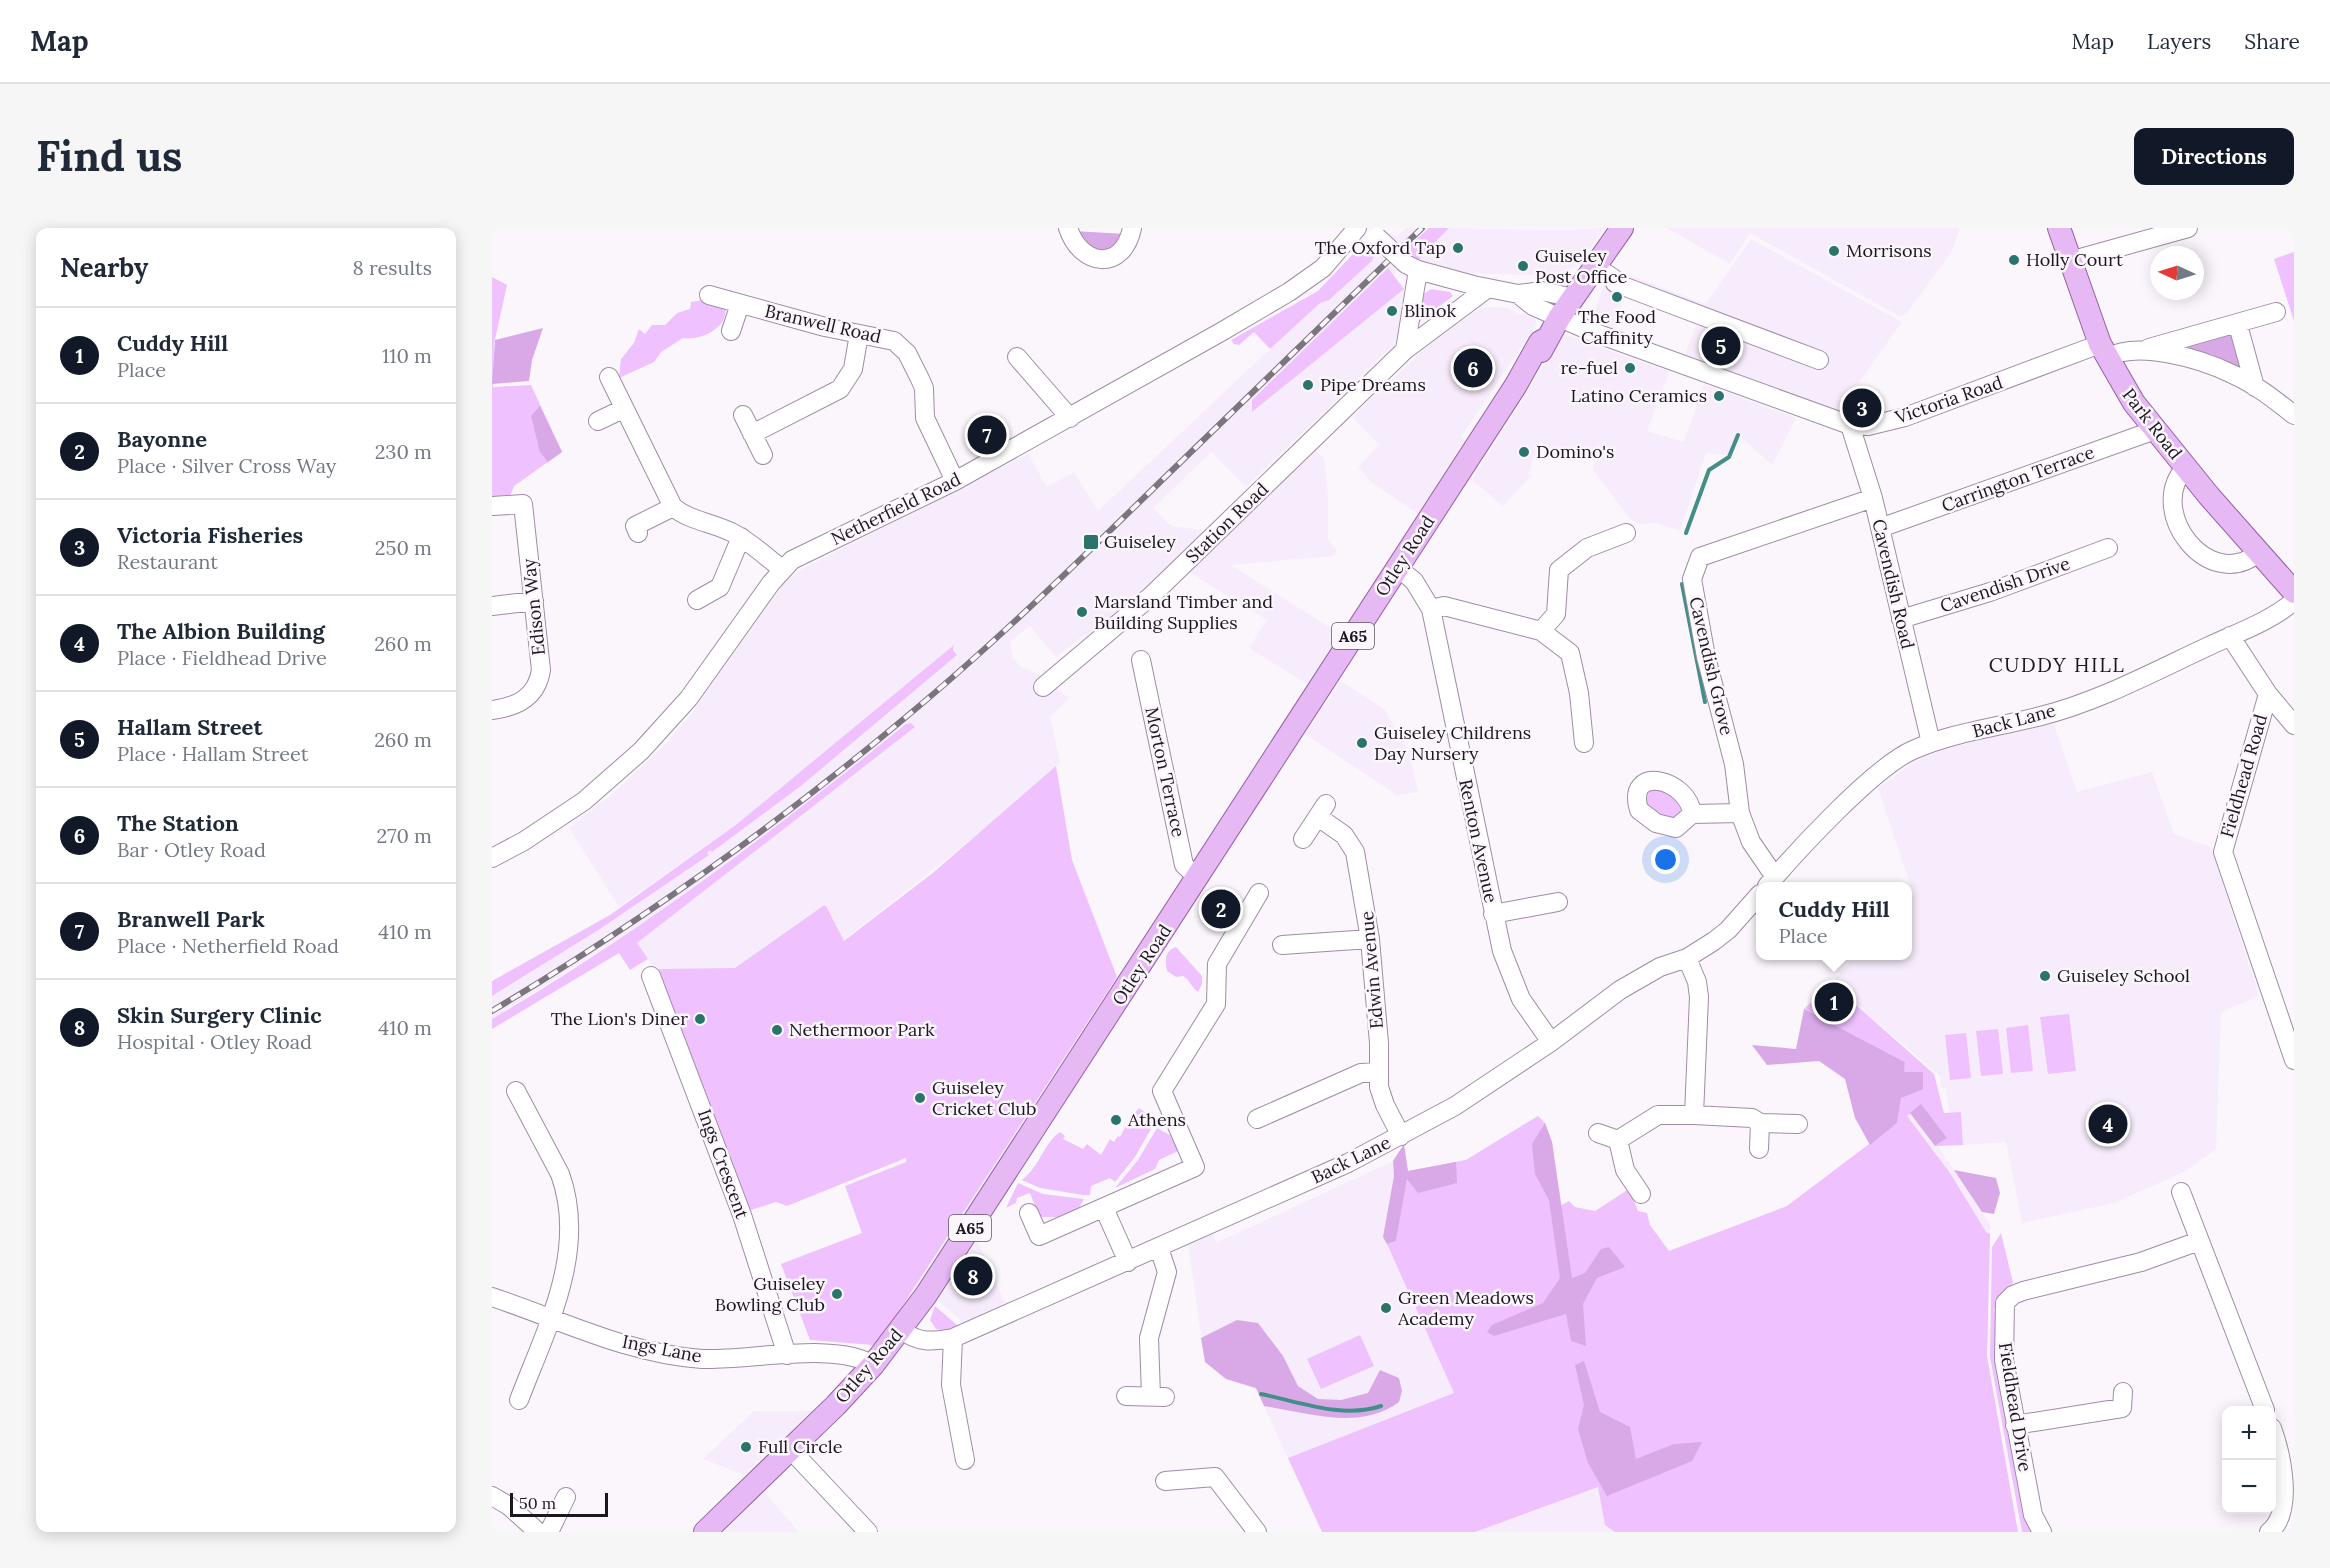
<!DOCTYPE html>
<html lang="en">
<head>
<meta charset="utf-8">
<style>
	:root { --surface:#fff; --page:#f6f6f7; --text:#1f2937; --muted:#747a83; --line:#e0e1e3; --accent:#111827 }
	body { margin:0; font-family:Lora,serif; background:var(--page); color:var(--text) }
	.controls { position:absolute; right:18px; bottom:18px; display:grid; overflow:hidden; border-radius:12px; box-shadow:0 3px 15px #0003 }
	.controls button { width:54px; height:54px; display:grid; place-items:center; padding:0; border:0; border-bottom:2px solid var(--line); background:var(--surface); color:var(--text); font:30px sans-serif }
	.compass { position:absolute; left:1658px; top:18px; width:54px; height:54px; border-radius:50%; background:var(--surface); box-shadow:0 3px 15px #0003; rotate:274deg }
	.scale { position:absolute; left:18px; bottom:15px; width:98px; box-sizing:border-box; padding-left:6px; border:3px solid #1d1520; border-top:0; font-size:16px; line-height:21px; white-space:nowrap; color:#1d1520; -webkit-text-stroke:4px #fbf6fc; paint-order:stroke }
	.you { position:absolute; left:1174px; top:632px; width:21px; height:21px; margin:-15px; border:4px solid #fff; border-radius:50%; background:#1a73e8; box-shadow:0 0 0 9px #1a73e833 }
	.badge { display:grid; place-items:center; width:39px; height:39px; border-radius:50%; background:var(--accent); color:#fff; font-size:20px; font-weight:700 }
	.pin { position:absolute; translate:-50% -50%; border:3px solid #fff; box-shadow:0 2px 6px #0006 }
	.popup { position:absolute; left:1264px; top:654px; width:156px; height:78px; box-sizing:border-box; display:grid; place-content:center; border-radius:12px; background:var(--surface); filter:drop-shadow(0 2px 4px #0005); font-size:20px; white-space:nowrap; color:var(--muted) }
	.popup b { font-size:22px; color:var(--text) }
	.popup::after { content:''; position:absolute; left:50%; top:100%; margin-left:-12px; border:12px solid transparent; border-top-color:var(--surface) }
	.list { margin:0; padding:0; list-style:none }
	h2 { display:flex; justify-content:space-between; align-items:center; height:78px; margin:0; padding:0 24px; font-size:26px }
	h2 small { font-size:20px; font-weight:400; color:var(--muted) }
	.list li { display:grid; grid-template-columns:39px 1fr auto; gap:18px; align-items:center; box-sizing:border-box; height:96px; padding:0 24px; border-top:2px solid var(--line) }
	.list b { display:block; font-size:22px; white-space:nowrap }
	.list p { margin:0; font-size:20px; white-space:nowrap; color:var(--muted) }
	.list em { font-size:20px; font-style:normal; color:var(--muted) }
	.map { position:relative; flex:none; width:1802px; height:1304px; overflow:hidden; border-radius:12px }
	header { display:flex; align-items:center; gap:36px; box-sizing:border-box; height:84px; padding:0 30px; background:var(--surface); border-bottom:2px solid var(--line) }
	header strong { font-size:28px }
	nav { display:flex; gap:33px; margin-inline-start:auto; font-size:21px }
	.intro { display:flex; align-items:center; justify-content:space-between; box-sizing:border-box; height:144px; padding:0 36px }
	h1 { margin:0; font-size:42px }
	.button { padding:15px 27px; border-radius:12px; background:var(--accent); color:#fff; font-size:21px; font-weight:700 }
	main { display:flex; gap:36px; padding:0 36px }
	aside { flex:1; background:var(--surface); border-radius:12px; box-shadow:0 3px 15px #0003 }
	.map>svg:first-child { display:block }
</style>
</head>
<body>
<header>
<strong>Map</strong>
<nav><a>Map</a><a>Layers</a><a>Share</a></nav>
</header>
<div class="intro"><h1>Find us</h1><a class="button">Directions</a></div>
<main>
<aside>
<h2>Nearby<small>8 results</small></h2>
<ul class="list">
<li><span class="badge">1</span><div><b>Cuddy Hill</b><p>Place</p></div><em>110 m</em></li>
<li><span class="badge">2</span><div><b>Bayonne</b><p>Place · Silver Cross Way</p></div><em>230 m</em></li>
<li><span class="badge">3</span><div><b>Victoria Fisheries</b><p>Restaurant</p></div><em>250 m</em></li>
<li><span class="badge">4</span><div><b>The Albion Building</b><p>Place · Fieldhead Drive</p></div><em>260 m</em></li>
<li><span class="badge">5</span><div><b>Hallam Street</b><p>Place · Hallam Street</p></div><em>260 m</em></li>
<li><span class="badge">6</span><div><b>The Station</b><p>Bar · Otley Road</p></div><em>270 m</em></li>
<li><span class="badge">7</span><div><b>Branwell Park</b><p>Place · Netherfield Road</p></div><em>410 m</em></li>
<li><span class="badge">8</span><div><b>Skin Surgery Clinic</b><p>Hospital · Otley Road</p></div><em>410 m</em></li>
</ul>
</aside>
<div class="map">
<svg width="1802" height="1304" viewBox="0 0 1802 1304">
	<rect width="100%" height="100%" fill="#fbf6fc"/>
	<path fill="#f7ecfb" d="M914,0h23l-22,21 3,4 -12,10 5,4 -9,8 -6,-7 -136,132v12l152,-123 -4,42 -7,14 -147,142 -35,-35 -58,56 18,18 30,4 1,5 -104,98 -14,2 -28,22 -26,-31 -20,15 3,17 8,9 19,8 29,23 -19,19 10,45 -62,56 -155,123 -17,-34 -3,-1 -88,62 -45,2 -35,-2 -19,-24 270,-220 -124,99 -128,93 -162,103v-23l108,-67 109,-74 -2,-2 3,-3 2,2 93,-70 152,-127 -4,-9 -216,178 -118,83 -50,-79 42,-33 52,-48 26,-30 95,-134 16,-13 228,-116 19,33 27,-15 24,39 222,-209 9,-3 43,-38 2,-6 -14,-3 15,-12 4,4 11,-11 7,3z
		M957,0l111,2 45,-2 -25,34 -7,6 -11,5 -35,2 -63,-2 -46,-13z
		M1175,0h293l-8,23 -45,62 -8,3 -149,-83 -20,31z
		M1259,11l151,83 -63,88 -154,-56 13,-33 -76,-44 -1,-5 85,32z
		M1112,57l22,8 -12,36 -23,-9z
		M998,79l18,1 10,7 5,-2 13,7v5l-75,112 5,4 -48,73 -47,-32 -13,-15 21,-22 -27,-28 73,-69 44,-32 11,-7z
		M1072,106l105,38 -22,59 37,11 20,-58 92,34 -24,47 -32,-29 -10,22 -4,-3 -20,-2 -26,78 -24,-8 -14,1 -11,-4 -38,-50 1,-9 -55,-19 -11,32 3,2 -28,30 -31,-26z
		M824,223l8,8 4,36v44l9,12 -4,5 -102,9 109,69 -33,50 -58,-36 18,-28 -78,-48z
		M849,453l44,29 24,42 9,40 -21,3 -92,-61z
		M1561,494l24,70 75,-20 22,62 37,13 48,148 -38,18 -5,136 -32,23 -70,31 -92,20 -16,-81 -43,3 -2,-33 -12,1 -3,-25h-5l-1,-12 -109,-93 25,-27h52v-56l5,-7 -35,-105 35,-26 32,-13z
		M1422,882l76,114 -3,132 31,176h-696l-66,-143 -30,-10 -21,-17 -17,-118 25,-11 3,10 177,-82 1,14 72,-15 72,-44 7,7 7,19 22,145 213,-81z
		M485,1012l29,65 -42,18 -26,-22z
		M262,1183h59l-69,64 -41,-16z
		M272,1264l35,40h-74l13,-15z"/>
	<path fill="#efc1fe" d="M937,0h20l-31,32 -12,-11z
		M863,24l19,3 -2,6 -43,39 -9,3 -50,46 -16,-17 -15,13 -5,-1 -3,-4 87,-49z
		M1802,24v69l-20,-62z
		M896,40l16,21 -152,123v-12z
		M0,49l15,8 -13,59 -1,43 38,-2 31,67 -48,34 -4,10 -18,2z
		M939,61l19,3 3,4 -39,30 5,-29z
		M211,72l22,6c5,22 -25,35 -42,32l-22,14 -7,10 -35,16 2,-19 13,-16 5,-14 6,5 7,-9h13l12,-12 13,-4 1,-7z
		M462,417l-1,5 4,5 -155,130 -90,67 -2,-2 -3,3 2,2 -109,74 -108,67v-15l118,-66 127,-91z
		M419,495l4,4 -278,216 11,16 -18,11 -11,-17 -127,76v-10c147,-86 282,-188 414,-295z
		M564,538l16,94 45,117 -237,363 -7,5 -63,-5 -29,-76 81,-31 -17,-47 61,-24v-4l-119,48 -11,-4 -28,9 -90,-242 77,-1 88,-62h3l18,35 90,-69z
		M1155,560l20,1 20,24 -18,8 -22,-12 -3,-18z
		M684,719l26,29v8l-4,8c-7,-5 -8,-12 -15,-16l-7,1 -9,-6c-2,-10 -3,-20 9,-24z
		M1339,755l103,91 10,39 17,-1 2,33 -28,1 11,-8 -25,-33 -14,11 43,57 36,59 4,2 -3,122 31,176h-403l-10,-7 -7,-38 -123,45h-153l-34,-74 166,-65 -67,-149 9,-3 12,-70 58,-11 72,-44 7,7 7,19 8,64 9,-5 6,6 20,4 34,-22 9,22 9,2 3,12 19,26 118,-45 110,-83 8,-61 -101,-53z
		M1577,786l7,57 -28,3 -8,-57z
		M1536,797l5,46 -22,2 -5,-45z
		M1506,801l5,45 -22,2 -5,-45z
		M1474,805l5,45 -21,2 -5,-45z
		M647,880l17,12 -21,37 -20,25 -5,-4 -19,8 -1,9h-7l-43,-7 -18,-8c19,-15 21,-36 38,-48l5,4 -2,3 20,10 4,-5 14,11 9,-16 4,3 4,-6 2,1 9,-17z
		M665,900l13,7 8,16 -19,9 -4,9 -40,19 23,-28z
		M526,955l25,11 41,5 -5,9 -21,9h-19l-9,-24 -13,5 -1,5 -10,5z
		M1509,1005l12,50 -16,15 -3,13 3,1 36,220h-11l-32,-175 2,-110z
		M443,1078l23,20 -13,4 -9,-1 -6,-9z
		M868,1107l14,31 -53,23 -14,-30z"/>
	<path fill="#d9a9e7" d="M581,3l53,3 -10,15 -17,4z
		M51,100l-11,32 -3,21 -37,3 3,-44z
		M1737,105l7,5 7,31 -30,-14 -35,-8z
		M48,178l22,46 -14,10 -8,-10 -9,-36z
		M1312,781l101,53 -1,10h19v17l-22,9 -4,25 -27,22 -15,-27 -10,-39 -26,-18 -52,4 -15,-20 44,4z
		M1429,876l26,34 -12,8 -25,-33z
		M1053,895l7,19 20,136 13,-5 16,-24 8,-2 16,20 -28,11 -14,26 3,42 -15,-5 -5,-27 -72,22 -7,-4 5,-7 51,-22 17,-25 -11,-78 -14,-26 -3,-30z
		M912,916l4,27 48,-9 1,21 -39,10 -11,-14 -11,62 -9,3 -4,-7 11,-61 -1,-15z
		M1462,942l42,8 4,15 -6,21 -12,-2z
		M745,1092l21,3 25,33 15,30 20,13 23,1 27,-7 12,-23 19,8 3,13 -3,11c-39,29 -91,11 -135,4l-8,-18 -30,-9 -21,-17 -4,-24z
		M1092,1133l16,51 30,15 6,32 38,-15 28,-2 -10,19 -85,35 -19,-33 -10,-34 6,-24 -9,-40z"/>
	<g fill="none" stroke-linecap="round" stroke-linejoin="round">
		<path stroke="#448e8a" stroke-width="4" d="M1194,305l23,-63 20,-13 9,-22
			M1190,356l23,118
			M769,1166c39,8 82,25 120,12"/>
		<g stroke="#a08ba6" stroke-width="20">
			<path id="minor" d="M576,0c13,39 55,44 64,0
				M1578,33l118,-33
				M914,36l12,6 55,15 45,9 24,-3 31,7
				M1103,38l18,12 2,5 204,77
				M1026,66l15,12 57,25 260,94 18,1 37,-9 195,-73
				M217,67l116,32 69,14 13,12 13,26 4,9 1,30 30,63
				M1746,97l17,62
				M239,103l9,-27
				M1657,120l127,-36
				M913,122l13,-80
				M525,129l53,61
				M1615,130c30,-18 95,1 125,16 23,10 43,26 62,41
				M117,149l64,130c17,14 41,16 60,26 18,9 33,24 49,36
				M251,187l20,40
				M106,193l25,-12
				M1358,197l23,73 58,245
				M260,206l88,-45 13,-20 6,-35
				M1694,239c-42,44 24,128 73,85
				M1388,300l275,-98
				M146,305l-3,-7 38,-19
				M906,340l16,13 17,28 71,342 19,48 30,43
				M205,372l23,-13 21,-50
				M0,378l42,-5
				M939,381l13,-3 97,25 29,22 9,40 5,50
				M1409,391l89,-27 118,-44
				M1049,403l15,-17 3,-44 28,-22 39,-15
				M1738,408l38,58 -45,158 71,208
				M649,432l43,205 14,13
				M551,459l108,-91 254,-246 83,-62
				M1776,466l26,31
				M0,482c25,-3 45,-13 49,-40l-18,-166 -30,2
				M1200,586c-3,-35 -67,-51 -53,-4l17,13 20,5 16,-14 48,-1
				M826,589l26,18 11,17 15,87 9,104v44l6,18 16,31
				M811,611l23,-35
				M0,630l32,-17 60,-40 57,-50 48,-53 82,-115 21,-23 163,-79 266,-149 68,-40 34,-24 34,-40
				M1283,649l-24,-35 -11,-29 -6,-49 -28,-107 -14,-78 8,-22 173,-59
				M1275,658c30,-35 107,-119 146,-136 40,-18 86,-23 128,-34 59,-15 114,-45 168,-70 28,-13 62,-25 85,-45
				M1001,686l65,-12
				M790,717l88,-6
				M1195,730l10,24 2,15 -5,118 58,3 8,5 38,1
				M159,748l91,239 45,140
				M24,863l44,83c28,77 -14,155 -41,226
				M765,891l104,-46 17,-1
				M1106,905l20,7
				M1267,921l1,-26
				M1689,964l84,218
				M1149,966l-16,-24 -7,-30 40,-25h36
				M612,980l24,54
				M537,985l10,23 156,-69 -33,-76 54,-87 1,-40 42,-71
				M0,1069c69,23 136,57 210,62 45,2 134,-18 171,6
				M409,1102c18,13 30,12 52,8l395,-175 107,-57 96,-64 69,-52 40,-23 27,-9 27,-17 14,-11 32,-36
				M461,1110l-2,47 14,75
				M634,1168l39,1
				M659,1168l-2,-58 18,-66 -8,-24
				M1523,1197l107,-17 1,-16
				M299,1222l77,82
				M673,1253l50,-4 42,55
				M0,1268l17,10 29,26
				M57,1304l17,-35
				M1550,1304l-9,-17 -29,-155 1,-57 8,-8 10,-4 118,-29 58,-21
				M1777,1304c25,-19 13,-76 3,-104"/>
		</g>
		<g stroke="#9560a5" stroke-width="24">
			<path id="major" d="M1567,0l41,116 34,59 75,93 85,96
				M1049,123l18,-33 63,-90
				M213,1304l131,-127 37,-40 53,-70 590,-910 24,-43 6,-3"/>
		</g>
		<use href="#minor" stroke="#fff" stroke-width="18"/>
		<use href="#major" stroke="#e6b8f4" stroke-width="22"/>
		<g stroke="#7b757d" stroke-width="6">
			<path id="rail" d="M0,783c145,-87 284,-185 414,-294 88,-73 170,-153 252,-233 88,-85 176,-171 264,-256"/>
		</g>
		<use href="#rail" stroke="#fbf6fc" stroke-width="4" stroke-dasharray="11" stroke-linecap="butt"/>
		<g stroke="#a08ba6" stroke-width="20" stroke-linecap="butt">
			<path id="minor-bridge" d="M885,9l29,27"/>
		</g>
		<use href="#minor-bridge" stroke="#fff" stroke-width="18"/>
	</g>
	<g fill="#2b746d" stroke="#fbf6fc" stroke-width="2">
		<circle cx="966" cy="20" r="6"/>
		<circle cx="1342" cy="23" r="6"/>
		<circle cx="1522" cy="32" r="6"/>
		<circle cx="1031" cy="38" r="6"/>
		<circle cx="1125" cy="69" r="6"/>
		<circle cx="900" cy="83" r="6"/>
		<circle cx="1138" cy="140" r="6"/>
		<circle cx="816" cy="157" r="6"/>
		<circle cx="1227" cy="168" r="6"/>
		<circle cx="1032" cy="224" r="6"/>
		<rect x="591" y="306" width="16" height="16" rx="3"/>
		<circle cx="590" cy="384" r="6"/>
		<circle cx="870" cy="515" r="6"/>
		<circle cx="1553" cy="748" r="6"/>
		<circle cx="208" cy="791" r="6"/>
		<circle cx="285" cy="802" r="6"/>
		<circle cx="428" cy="870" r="6"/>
		<circle cx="624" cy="892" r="6"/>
		<circle cx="345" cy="1066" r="6"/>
		<circle cx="894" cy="1080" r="6"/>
		<circle cx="254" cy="1219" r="6"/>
	</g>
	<g text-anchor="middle" stroke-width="5" stroke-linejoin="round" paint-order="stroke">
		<g fill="#fbf6fc" stroke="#605862" stroke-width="1.5">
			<rect x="840" y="395" width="42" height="26" rx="4.5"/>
			<rect x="457" y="987" width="42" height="26" rx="4.5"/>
		</g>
		<g font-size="16" font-weight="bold" fill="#1d1520">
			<text x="861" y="414">A65</text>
			<text x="478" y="1006">A65</text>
		</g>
		<g font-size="18" fill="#1d1520" stroke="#fbf6fc" text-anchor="start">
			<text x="954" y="26" text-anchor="end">The Oxford Tap</text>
			<text x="1354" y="29">Morrisons</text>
			<text x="1043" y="34">Guiseley<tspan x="1043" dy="21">Post Office</tspan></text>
			<text x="1534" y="38">Holly Court</text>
			<text x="912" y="89">Blinok</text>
			<text x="1125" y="95" text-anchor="middle">The Food<tspan x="1125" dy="21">Caffinity</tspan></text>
			<text x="1126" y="146" text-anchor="end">re-fuel</text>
			<text x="828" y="163">Pipe Dreams</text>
			<text x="1215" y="174" text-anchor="end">Latino Ceramics</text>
			<text x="1044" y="230">Domino's</text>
			<text x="612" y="320">Guiseley</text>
			<text x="602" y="380">Marsland Timber and<tspan x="602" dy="21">Building Supplies</tspan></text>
			<text x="882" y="511">Guiseley Childrens<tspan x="882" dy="21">Day Nursery</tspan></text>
			<text x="1565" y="754">Guiseley School</text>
			<text x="196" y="797" text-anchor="end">The Lion's Diner</text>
			<text x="297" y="808">Nethermoor Park</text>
			<text x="440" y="866">Guiseley<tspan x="440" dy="21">Cricket Club</tspan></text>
			<text x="636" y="898">Athens</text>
			<text x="333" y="1062" text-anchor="end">Guiseley<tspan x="333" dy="21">Bowling Club</tspan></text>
			<text x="906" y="1076">Green Meadows<tspan x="906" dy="21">Academy</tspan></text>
			<text x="266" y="1225">Full Circle</text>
		</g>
		<g font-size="18" fill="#1d1520" stroke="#fbf6fc">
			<text transform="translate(331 96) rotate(13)" y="6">Branwell Road</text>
			<text transform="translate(1457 172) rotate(-19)" y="6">Victoria Road</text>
			<text transform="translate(1660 196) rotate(52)" y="6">Park Road</text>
			<text transform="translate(1526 251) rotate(-20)" y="6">Carrington Terrace</text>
			<text transform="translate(404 281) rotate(-26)" y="6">Netherfield Road</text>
			<text transform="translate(735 295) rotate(-44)" y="6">Station Road</text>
			<text transform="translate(913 328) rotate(-57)" y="6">Otley Road</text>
			<text transform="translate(1401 356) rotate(77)" y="6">Cavendish Road</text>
			<text transform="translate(1513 357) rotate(-19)" y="6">Cavendish Drive</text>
			<text transform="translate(42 379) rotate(-96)" y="6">Edison Way</text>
			<text transform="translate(1219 438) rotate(77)" y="6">Cavendish Grove</text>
			<text transform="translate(1522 493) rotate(-15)" y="6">Back Lane</text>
			<text transform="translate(673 544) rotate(78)" y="6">Morton Terrace</text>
			<text transform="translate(1752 548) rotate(-74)" y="6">Fieldhead Road</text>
			<text transform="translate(986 613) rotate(78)" y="6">Renton Avenue</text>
			<text transform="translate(650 737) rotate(-57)" y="6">Otley Road</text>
			<text transform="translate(880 742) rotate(-95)" y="6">Edwin Avenue</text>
			<text transform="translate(859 932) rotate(-26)" y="6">Back Lane</text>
			<text transform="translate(231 936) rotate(70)" y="6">Ings Crescent</text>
			<text transform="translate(170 1121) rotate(11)" y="6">Ings Lane</text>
			<text transform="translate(377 1138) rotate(-49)" y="6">Otley Road</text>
			<text transform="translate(1523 1179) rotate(81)" y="6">Fieldhead Drive</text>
		</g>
		<g font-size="20" letter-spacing="1.5" fill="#1d1520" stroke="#fbf6fc">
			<text x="1565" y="444">CUDDY HILL</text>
		</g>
	</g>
</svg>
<div class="controls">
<button>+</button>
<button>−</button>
</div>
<svg class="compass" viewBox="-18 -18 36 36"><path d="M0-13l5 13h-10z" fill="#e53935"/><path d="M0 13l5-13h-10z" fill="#747a83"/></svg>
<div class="scale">50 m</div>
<div class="you"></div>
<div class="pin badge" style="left:1342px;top:774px">1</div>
<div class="popup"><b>Cuddy Hill</b>Place</div>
<div class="pin badge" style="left:729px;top:681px">2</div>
<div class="pin badge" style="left:1370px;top:180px">3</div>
<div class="pin badge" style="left:1616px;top:896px">4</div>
<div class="pin badge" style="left:1229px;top:118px">5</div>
<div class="pin badge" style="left:981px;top:140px">6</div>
<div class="pin badge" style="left:495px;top:207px">7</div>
<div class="pin badge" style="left:481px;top:1048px">8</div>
</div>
</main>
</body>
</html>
